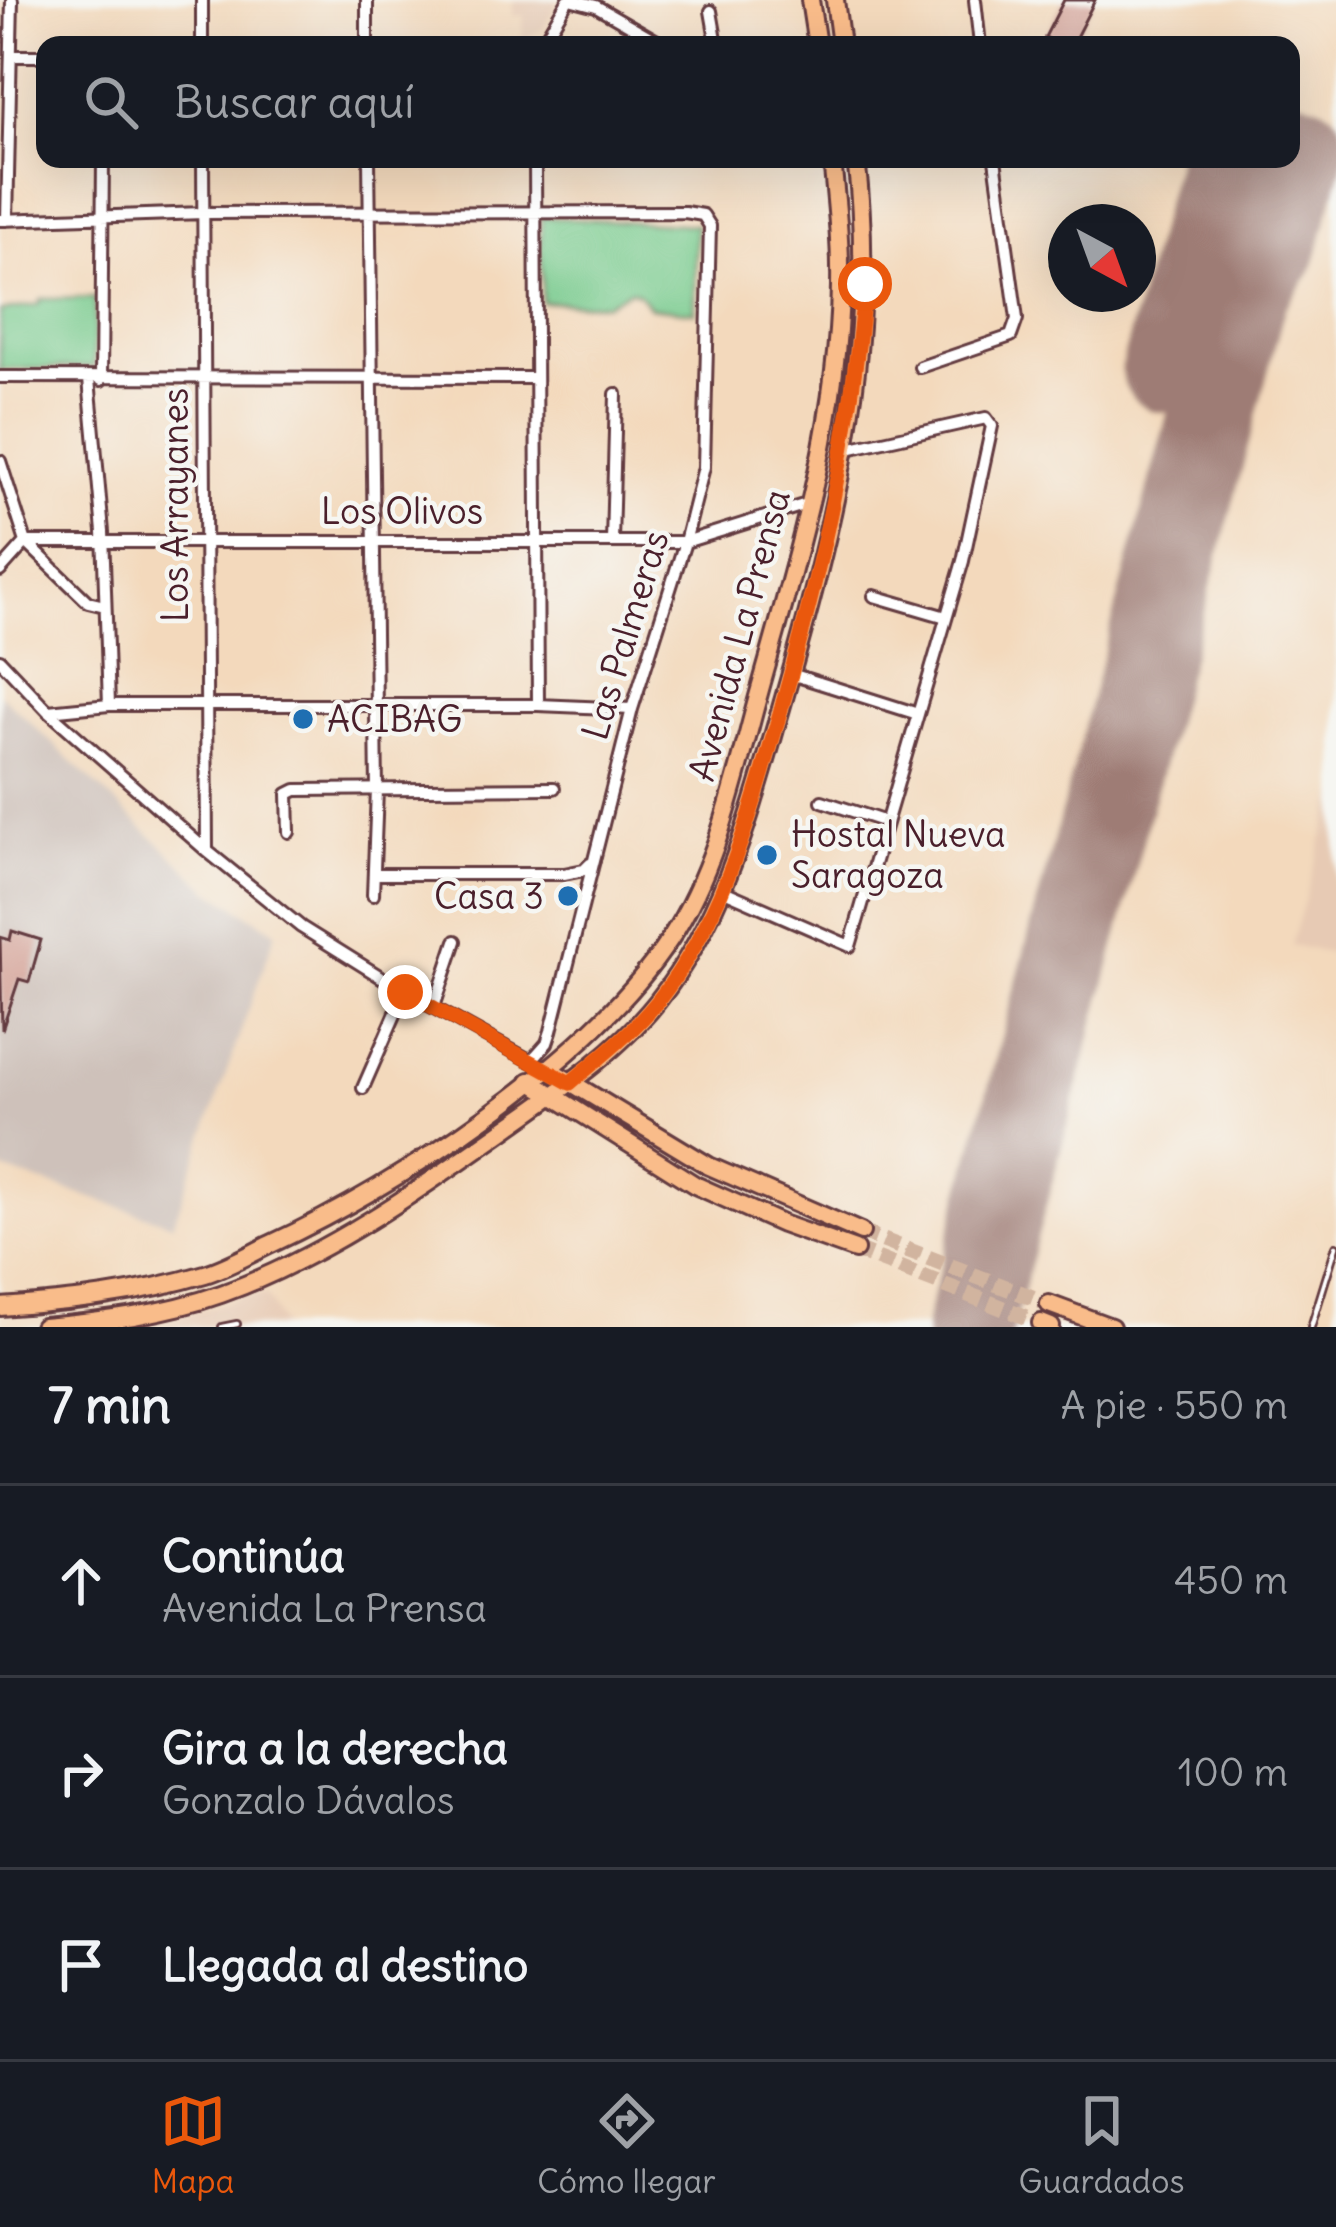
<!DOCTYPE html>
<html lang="es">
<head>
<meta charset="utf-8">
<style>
	:root { --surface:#171b24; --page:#20242c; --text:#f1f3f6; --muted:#9ea1a6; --line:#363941; --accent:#ea580c }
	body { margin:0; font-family:Delius,sans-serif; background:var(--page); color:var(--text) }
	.compass { position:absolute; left:1048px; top:204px; width:108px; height:108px; border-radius:50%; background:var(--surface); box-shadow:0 12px 48px #0002; rotate:139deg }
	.stop { position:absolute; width:36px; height:36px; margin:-27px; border:9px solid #ea580c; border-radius:50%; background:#fff }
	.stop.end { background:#ea580c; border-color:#fff; box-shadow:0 3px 12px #0008 }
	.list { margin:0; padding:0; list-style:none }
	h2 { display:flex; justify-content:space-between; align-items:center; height:156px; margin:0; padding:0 48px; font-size:51px }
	h2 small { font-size:39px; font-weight:400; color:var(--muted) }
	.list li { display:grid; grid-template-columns:78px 1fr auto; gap:36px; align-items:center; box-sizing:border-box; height:192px; padding:0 48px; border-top:3px solid var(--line) }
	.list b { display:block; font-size:45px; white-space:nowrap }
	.list p { margin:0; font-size:39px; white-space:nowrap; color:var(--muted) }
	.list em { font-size:39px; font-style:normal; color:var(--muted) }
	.icon { flex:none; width:66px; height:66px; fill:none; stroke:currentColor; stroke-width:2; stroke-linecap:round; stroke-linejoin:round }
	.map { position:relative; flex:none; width:1336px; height:1327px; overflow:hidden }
	.search { position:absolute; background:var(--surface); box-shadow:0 12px 48px #0002; left:36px; right:36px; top:36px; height:132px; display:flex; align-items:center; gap:30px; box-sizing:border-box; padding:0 42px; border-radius:24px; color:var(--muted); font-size:45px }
	.sheet { height:732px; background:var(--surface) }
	nav { display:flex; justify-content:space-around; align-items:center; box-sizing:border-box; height:168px; border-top:3px solid var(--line); background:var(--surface); font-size:33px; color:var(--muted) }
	nav a { display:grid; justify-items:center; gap:6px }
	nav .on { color:var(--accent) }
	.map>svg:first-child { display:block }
</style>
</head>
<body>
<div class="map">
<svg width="1336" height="1327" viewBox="0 0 1336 1327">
	<rect width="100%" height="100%" fill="#f6f6f2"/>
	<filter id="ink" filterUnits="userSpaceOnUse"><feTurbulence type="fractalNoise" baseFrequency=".00833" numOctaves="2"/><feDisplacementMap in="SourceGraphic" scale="24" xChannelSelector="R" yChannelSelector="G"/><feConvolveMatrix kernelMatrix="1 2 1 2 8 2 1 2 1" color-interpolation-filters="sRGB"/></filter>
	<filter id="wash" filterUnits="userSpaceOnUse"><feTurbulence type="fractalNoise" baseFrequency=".004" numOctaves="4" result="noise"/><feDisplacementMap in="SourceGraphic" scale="48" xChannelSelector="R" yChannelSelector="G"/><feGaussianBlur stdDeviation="2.7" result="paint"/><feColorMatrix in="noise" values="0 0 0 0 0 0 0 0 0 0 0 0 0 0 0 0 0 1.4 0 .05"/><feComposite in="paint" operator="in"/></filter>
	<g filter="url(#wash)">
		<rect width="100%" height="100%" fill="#f3d9bc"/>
		<path fill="#e7cab4" d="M513,0h44v4l-15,26 -20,9 2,-24 -11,1z
			M1336,793v162l-45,-10z
			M267,1295l16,32h-134l96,-31z"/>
		<path fill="#cec1ba" d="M0,694l209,196 67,42 -103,292 -173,-55z"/>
		<path fill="#78ca8d" stroke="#61745c" stroke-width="3" d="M541,217l155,8 -1,87 -45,-5 -12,-14 -8,-3 -25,14 -63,-2z
			M95,298l-1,69 -94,3v-59l38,-6 3,-6z"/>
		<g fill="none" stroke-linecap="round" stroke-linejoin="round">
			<path stroke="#9e7c74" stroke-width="87" d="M1165,369l57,-210
				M969,1327l276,-1037 28,-39 30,-105 -12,-4"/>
		</g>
		<g id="blocks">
			<path fill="#d19b90" d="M1064,0h31l-23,45h-11l-16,-8z
				M12,931l29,9 -12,42 -10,-3 -17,51 -2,-93 10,3z"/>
		</g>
	</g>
	<g filter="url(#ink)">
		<use href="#blocks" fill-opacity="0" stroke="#633b41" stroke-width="3"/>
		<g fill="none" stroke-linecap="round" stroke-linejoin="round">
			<path stroke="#d1b49f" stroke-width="16" stroke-dasharray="16 8" stroke-linecap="butt" d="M861,1232l188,72
				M855,1250l186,73"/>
			<g stroke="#633b41" stroke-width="10">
				<path id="lane" d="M222,1327l15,-3
					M1311,1327l25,-81"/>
			</g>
			<g stroke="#633b41" stroke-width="16">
				<path id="street" d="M367,0v45
					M573,0l23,6 68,39
					M975,0l5,45
					M711,11l6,34
					M202,45v-45
					M541,45l27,-45
					M12,56h33
					M203,159l4,692
					M369,159l8,631 -4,105
					M535,159l3,546
					M0,220l203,-7 482,-1 18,3 7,11 -6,241 -19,75 -53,167 -81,322 -4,12 -16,18
					M7,220l5,-220
					M920,367l91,-31 6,-17 -22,-160
					M0,377l535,1
					M89,379l14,153 6,173
					M101,380l2,-221
					M0,461l26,81 62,60 17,4
					M612,542l4,-148
					M0,571l26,-29h659l125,-39
					M874,596l72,21
					M0,660l48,51 159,140 94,76 104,65 128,70
					M791,674l127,40
					M48,711l61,-6h429l94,4
					M822,801l64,21
					M289,832l-1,-38 8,-4 258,-2
					M375,874h189l20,-4 6,-6
					M724,891l126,55 113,-385 29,-135 -6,-8 -143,32
					M434,1007l22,-66
					M363,1088l42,-96"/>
			</g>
			<g stroke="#633b41" stroke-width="22">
				<path id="primary" d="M810,0l7,45
					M835,0l6,45
					M547,1068l162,98 152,66
					M530,1081l165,104 87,39 73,26
					M1049,1304l62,23
					M0,1307c70,-5 138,-13 205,-33 23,-7 45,-20 66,-30 130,-60 321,-185 399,-305 48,-73 66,-163 89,-246 37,-133 79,-268 81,-407 1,-43 -4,-85 -8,-127
					M1041,1323l10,4
					M43,1327c59,-5 122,-13 178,-33 104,-37 201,-106 290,-169 51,-36 107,-74 146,-123 67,-85 93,-187 123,-290 52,-180 100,-364 76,-553"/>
			</g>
			<use href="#lane" stroke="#fff" stroke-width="4.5"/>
			<use href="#street" stroke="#fff" stroke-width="10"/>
			<use href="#primary" stroke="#f9bc8a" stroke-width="16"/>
		</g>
	</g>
	<g fill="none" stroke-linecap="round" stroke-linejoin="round" filter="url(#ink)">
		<path stroke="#ea580c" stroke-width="15" d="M405,992l165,91c29,-25 62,-50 87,-81 66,-83 92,-182 121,-282 43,-149 72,-281 87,-436"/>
	</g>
	<g fill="#1f6fb2" stroke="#f6f6f2" stroke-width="4.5">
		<circle cx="303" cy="719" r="12"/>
		<circle cx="767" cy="855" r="12"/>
		<circle cx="568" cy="896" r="12"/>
	</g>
	<g text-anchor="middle" stroke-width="9" stroke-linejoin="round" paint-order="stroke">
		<g font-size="36" fill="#4a1f2b" stroke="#f6f6f2">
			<text transform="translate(175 505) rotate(-90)" y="13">Los Arrayanes</text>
			<text x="402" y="524">Los Olivos</text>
			<text transform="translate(625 635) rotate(-73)" y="13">Las Palmeras</text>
			<text transform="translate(739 635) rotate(-75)" y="13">Avenida La Prensa</text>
		</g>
		<g font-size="36" fill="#4a1f2b" stroke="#f6f6f2" text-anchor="start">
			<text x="327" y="732">ACIBAG</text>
			<text x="791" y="847">Hostal Nueva<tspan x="791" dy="41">Saragoza</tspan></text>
			<text x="544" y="909" text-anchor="end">Casa 3</text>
		</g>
	</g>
</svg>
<svg class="compass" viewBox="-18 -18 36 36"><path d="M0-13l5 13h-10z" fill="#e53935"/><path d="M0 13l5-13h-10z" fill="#9ea1a6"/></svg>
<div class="stop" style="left:865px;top:284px"></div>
<div class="stop end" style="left:405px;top:992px"></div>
<div class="search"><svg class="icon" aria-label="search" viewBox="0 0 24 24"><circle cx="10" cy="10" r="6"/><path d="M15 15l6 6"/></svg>Buscar aquí</div>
</div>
<section class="sheet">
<h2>7 min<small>A pie · 550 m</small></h2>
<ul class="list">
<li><svg class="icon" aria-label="ahead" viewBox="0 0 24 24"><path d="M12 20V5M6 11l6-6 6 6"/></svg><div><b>Continúa</b><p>Avenida La Prensa</p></div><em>450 m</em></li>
<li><svg class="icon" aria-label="right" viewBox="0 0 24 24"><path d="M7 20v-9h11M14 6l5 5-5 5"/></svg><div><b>Gira a la derecha</b><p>Gonzalo Dávalos</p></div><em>100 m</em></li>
<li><svg class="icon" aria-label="arrive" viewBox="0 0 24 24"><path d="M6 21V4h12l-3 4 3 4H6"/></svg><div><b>Llegada al destino</b></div></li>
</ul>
</section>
<nav>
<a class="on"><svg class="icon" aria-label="map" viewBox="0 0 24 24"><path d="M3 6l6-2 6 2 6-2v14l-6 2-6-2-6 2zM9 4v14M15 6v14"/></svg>Mapa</a>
<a><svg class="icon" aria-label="directions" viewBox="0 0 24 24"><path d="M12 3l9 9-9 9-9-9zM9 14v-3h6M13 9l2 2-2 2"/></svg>Cómo llegar</a>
<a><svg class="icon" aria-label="saved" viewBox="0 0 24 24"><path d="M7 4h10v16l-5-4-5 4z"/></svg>Guardados</a>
</nav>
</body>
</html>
